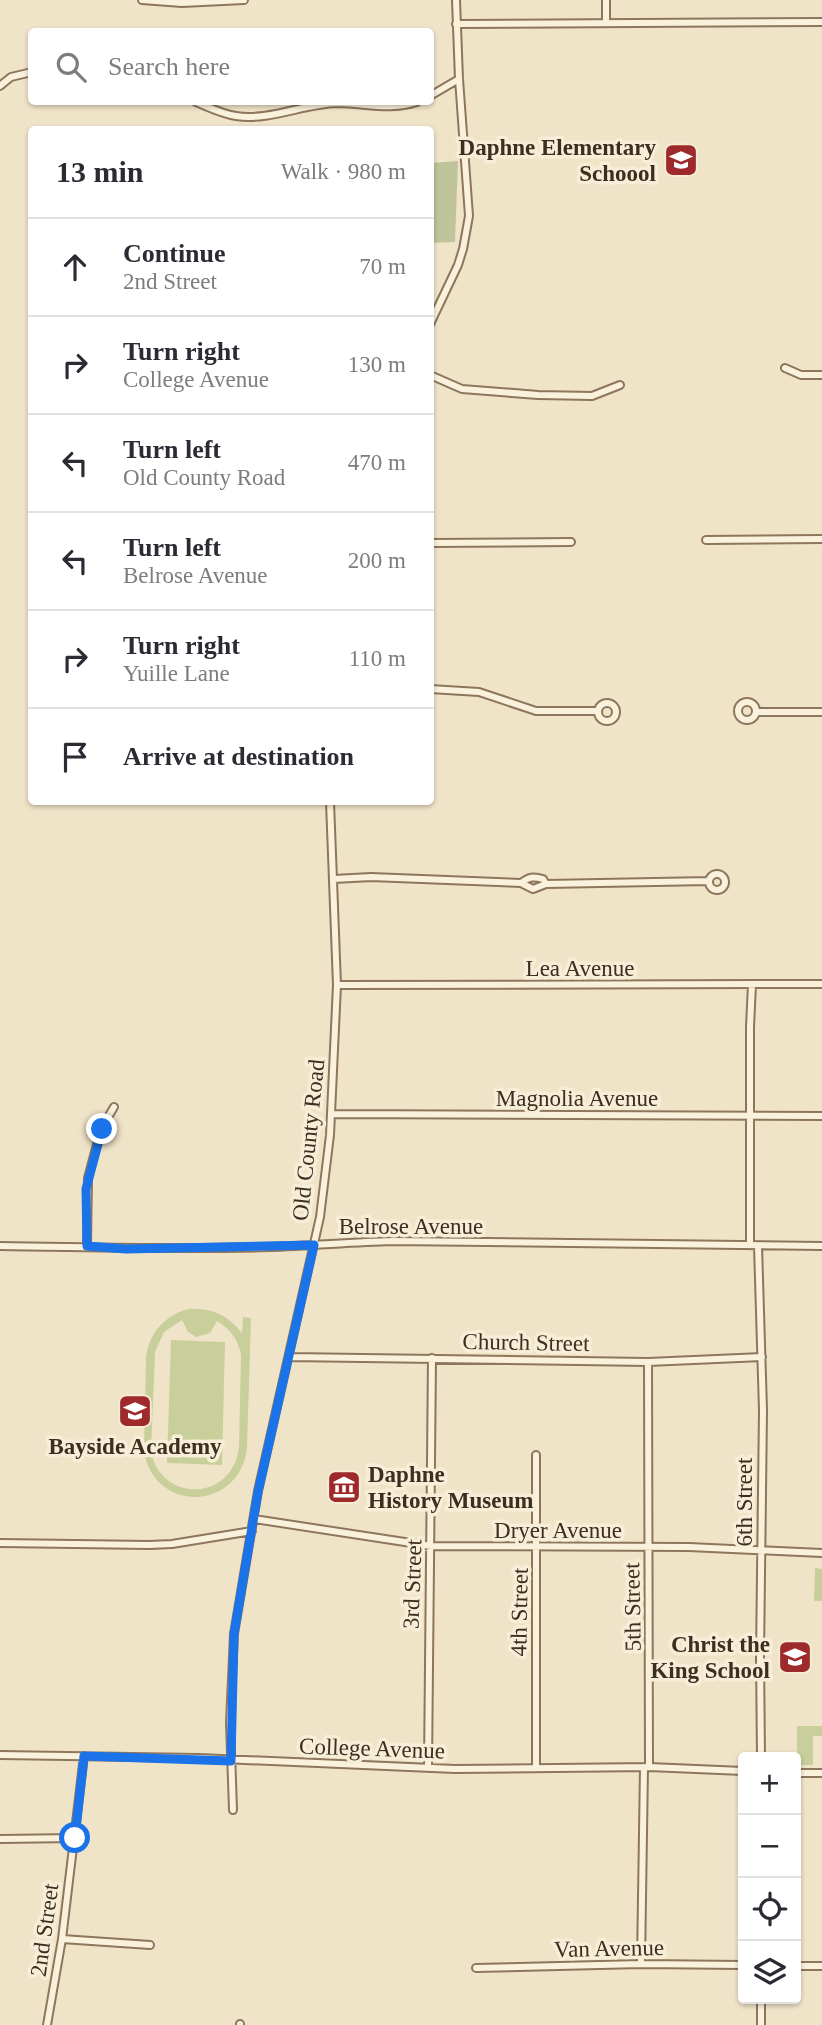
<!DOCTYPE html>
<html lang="en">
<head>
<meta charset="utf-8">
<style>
	:root { --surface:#fff; --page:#f2f2f3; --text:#2b2b33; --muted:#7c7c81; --line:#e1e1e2 }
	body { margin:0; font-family:"Times New Roman",serif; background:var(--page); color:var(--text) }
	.controls { position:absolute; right:21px; bottom:21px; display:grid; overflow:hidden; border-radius:7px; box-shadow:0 2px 5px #0004 }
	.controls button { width:63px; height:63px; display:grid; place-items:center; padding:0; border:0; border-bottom:2px solid var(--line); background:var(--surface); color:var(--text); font:35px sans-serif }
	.stop { position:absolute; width:21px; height:21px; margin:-16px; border:5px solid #1a73e8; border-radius:50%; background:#fff }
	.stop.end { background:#1a73e8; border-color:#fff; box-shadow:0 2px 7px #0008 }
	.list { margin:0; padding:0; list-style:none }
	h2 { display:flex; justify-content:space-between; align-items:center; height:91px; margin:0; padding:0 28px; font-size:30px }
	h2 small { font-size:23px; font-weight:400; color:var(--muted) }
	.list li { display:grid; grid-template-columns:46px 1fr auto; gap:21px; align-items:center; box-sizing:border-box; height:98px; padding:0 28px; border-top:2px solid var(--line) }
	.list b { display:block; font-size:26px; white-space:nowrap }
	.list p { margin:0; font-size:23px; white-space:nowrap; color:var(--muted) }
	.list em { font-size:23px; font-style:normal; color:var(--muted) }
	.icon { flex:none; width:38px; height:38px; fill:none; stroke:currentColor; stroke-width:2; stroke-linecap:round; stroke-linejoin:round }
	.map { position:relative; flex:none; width:822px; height:2025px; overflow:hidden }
	.search { position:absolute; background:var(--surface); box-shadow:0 2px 5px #0004; left:28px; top:28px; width:406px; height:77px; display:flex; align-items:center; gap:18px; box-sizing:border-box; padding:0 24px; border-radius:7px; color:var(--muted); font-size:26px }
	.panel { position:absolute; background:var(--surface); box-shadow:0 2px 5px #0004; left:28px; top:126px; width:406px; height:679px; border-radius:7px }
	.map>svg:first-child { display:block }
</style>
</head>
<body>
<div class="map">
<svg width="822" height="2025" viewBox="0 0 822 2025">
	<rect width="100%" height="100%" fill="#f0e4c8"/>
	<path fill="#c9cf9b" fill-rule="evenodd" d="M188,1309c23,-2 40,6 54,24l1,-16 8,1 -4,130c-7,63 -92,66 -103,4l2,-94c3,-25 18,-42 42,-49zM182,1320l6,12 8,5 14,-4 7,-12c13,8 21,18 24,34l-2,92c-6,54 -77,57 -88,5l4,-100 9,-20z
		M171,1340l54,2 -3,123 -55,-2z
		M815,1568l7,1v32h-8z
		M797,1726h25v10h-9v29h-16z"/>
	<path fill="#bfc49a" d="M458,161l-3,81 -24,1v-80z"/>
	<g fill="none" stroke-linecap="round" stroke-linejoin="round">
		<g stroke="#8d765c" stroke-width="10">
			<path id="minor" d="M142,0l40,3 62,-3
				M606,0v23
				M456,24l366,-2
				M0,86l11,-9 21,-5
				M430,96l29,-17
				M196,102c12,5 26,12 40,14 34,5 67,-12 101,-13 28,0 52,8 80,-1
				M430,324l28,-59 5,-16 6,-33 -10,-137 -3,-79
				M785,368l16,7h21
				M430,375l32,14 76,6 54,1 28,-11
				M706,540l116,-1
				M430,543l141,-1
				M430,689l49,3 57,19h62
				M738 711a9 9 0 1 1 18 0a9 9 0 1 1-18 0Z
				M598 712a9 9 0 1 1 18 0a9 9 0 1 1-18 0Z
				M756,712h66
				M709 882a8 8 0 1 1 16 0a8 8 0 1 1-16 0Z
				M334,879l37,-2 150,6 12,6 13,-5 163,-3
				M521,883c8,-6 12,-7 22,-4l3,5
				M337,985l485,-1
				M332,1114l490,2
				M750,1245v-218l2,-43
				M0,1246c90,1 179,4 269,1 41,-1 82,-5 123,-6l430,5
				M87,1246l1,-68 13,-49 13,-22
				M758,1246l5,164 -3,247 1,100
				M289,1357l359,5 114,-5
				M648,1362l1,405
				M254,1519l177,27 258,1 133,6
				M0,1543l149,2 23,-1 80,-13
				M0,1755l199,3 256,11 194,-2 94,4
				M428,1768l4,-410
				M536,1768v-313
				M796,1773h26
				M233,1810l-3,-87 4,-89 24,-143 62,-274 10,-82 7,-150 -7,-183
				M0,1839l75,-1
				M62,1939l88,6
				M641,1964l3,-197
				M796,1966h26
				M476,1968l165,-4 102,1
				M47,2025l15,-86 22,-183
				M240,2025v-1
				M761,2025v-26"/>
		</g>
		<use href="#minor" stroke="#faf1dc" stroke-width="6"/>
	</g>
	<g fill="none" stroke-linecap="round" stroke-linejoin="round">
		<path stroke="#1a73e8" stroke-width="9" d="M75,1838l9,-82 147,5 3,-127 24,-142 56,-247 -188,4 -39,-3 -1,-57 16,-60"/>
	</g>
	<defs>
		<g id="school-square" transform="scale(1.75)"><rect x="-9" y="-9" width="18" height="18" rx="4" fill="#9e2a2b" stroke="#f7eed8"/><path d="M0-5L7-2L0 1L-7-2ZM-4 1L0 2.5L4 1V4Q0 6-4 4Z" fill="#fff"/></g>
		<g id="museum-square" transform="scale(1.75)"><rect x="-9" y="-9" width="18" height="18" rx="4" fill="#9e2a2b" stroke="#f7eed8"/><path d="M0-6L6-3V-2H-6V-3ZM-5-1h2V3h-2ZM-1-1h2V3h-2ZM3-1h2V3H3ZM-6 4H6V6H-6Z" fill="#fff"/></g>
	</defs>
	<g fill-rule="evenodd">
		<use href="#school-square" x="681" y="160"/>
		<use href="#school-square" x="135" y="1411"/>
		<use href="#museum-square" x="344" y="1487"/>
		<use href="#school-square" x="795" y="1657"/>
	</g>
	<g text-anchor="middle" stroke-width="7" stroke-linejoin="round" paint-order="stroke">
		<g font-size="23" font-weight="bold" fill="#3d2e20" stroke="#f7eed8" text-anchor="end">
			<text x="656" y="155">Daphne Elementary<tspan x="656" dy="26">Schoool</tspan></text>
			<text x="135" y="1454" text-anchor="middle">Bayside Academy</text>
			<text x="368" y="1482" text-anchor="start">Daphne<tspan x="368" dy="26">History Museum</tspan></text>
			<text x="770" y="1652">Christ the<tspan x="770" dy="26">King School</tspan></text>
		</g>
		<g font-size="23" fill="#3d2e20" stroke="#f7eed8">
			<text x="580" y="976">Lea Avenue</text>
			<text x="577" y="1106">Magnolia Avenue</text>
			<text transform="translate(308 1140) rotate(-84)" y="8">Old County Road</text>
			<text x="411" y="1234">Belrose Avenue</text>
			<text transform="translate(526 1342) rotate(1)" y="8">Church Street</text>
			<text transform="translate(744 1502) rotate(-90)" y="8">6th Street</text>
			<text x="558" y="1538">Dryer Avenue</text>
			<text transform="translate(412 1584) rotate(-88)" y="8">3rd Street</text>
			<text transform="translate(632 1607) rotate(-91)" y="8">5th Street</text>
			<text transform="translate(519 1612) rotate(-89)" y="8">4th Street</text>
			<text transform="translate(372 1748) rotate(2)" y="8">College Avenue</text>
			<text transform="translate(44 1930) rotate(-82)" y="8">2nd Street</text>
			<text transform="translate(609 1948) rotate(-1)" y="8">Van Avenue</text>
		</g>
	</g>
</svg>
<div class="controls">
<button>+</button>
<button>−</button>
<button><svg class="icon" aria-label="locate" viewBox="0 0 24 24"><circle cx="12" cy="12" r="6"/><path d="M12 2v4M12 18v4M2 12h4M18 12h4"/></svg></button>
<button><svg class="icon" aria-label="layers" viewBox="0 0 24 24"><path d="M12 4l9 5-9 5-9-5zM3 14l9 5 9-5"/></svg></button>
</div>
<div class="stop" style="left:75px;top:1838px"></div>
<div class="stop end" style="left:102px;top:1129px"></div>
<div class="search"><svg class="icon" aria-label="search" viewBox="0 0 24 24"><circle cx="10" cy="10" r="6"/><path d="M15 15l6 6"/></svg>Search here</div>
<section class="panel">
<h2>13 min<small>Walk · 980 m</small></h2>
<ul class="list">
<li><svg class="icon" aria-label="ahead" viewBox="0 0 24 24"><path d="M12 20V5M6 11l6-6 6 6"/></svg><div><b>Continue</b><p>2nd Street</p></div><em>70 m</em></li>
<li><svg class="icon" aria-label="right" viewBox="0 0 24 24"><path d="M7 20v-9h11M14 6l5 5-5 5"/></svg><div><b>Turn right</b><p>College Avenue</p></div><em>130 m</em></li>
<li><svg class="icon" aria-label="left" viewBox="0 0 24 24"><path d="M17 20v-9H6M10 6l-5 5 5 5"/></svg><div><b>Turn left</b><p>Old County Road</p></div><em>470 m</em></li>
<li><svg class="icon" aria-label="left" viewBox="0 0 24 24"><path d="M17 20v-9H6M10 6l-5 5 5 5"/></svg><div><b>Turn left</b><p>Belrose Avenue</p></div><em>200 m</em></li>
<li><svg class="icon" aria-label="right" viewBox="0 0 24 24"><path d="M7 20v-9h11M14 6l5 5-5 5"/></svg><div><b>Turn right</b><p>Yuille Lane</p></div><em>110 m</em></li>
<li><svg class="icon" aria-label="arrive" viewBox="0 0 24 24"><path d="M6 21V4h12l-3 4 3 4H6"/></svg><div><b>Arrive at destination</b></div></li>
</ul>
</section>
</div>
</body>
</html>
